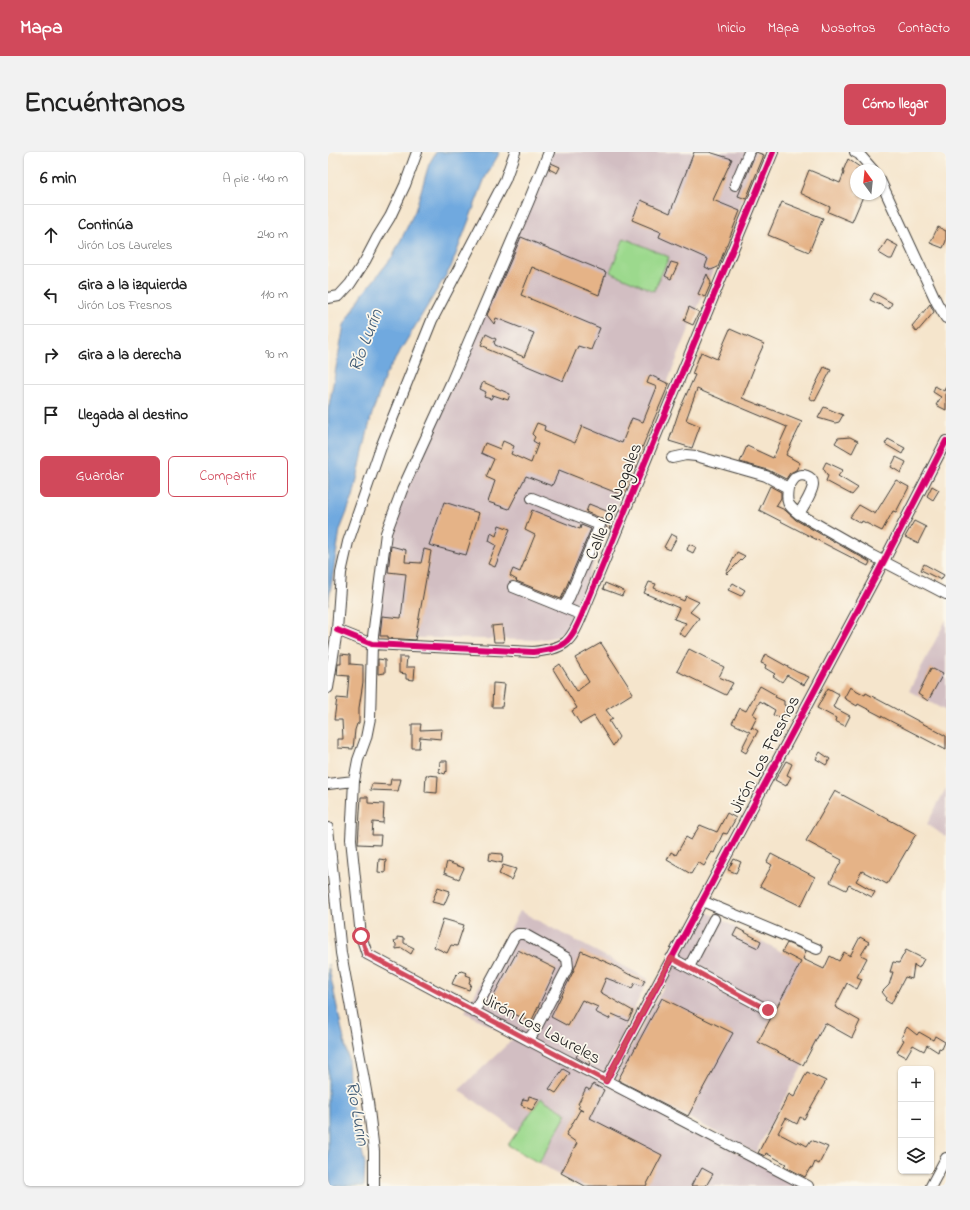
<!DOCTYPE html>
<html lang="es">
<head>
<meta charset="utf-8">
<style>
	:root { --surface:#fff; --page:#f2f2f2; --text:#222; --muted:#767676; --line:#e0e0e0; --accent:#d1495b }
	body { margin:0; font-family:"Indie Flower",sans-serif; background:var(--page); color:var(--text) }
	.controls { position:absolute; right:12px; bottom:12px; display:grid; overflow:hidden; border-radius:6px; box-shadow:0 1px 3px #0004 }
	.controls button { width:36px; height:36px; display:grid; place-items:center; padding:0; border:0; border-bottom:1px solid var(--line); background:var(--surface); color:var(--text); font:20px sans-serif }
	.compass { position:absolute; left:522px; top:12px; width:36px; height:36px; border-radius:50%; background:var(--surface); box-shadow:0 1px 3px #0004; rotate:345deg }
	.stop { position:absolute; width:12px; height:12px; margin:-9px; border:3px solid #d1495b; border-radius:50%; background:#fff }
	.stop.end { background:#d1495b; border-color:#fff; box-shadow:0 1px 4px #0008 }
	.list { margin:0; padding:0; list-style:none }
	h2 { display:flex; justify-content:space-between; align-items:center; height:52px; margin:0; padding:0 16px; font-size:17px }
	h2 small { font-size:13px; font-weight:400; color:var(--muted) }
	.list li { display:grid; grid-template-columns:26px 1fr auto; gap:12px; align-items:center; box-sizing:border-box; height:60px; padding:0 16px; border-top:1px solid var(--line) }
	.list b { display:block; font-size:15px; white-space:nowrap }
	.list p { margin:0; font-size:13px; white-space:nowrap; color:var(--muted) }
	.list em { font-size:13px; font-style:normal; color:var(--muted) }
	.actions { display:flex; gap:8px; padding:12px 16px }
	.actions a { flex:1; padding:9px 0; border:1px solid var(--accent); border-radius:6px; text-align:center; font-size:14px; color:var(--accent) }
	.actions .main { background:var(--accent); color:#fff }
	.icon { flex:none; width:22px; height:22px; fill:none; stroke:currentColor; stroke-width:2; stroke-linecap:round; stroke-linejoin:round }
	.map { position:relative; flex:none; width:618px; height:1034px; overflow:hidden; border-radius:6px }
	header { display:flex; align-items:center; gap:24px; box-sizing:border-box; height:56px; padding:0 20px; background:var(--accent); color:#fff }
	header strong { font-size:19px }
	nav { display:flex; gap:22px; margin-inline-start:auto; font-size:14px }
	.intro { display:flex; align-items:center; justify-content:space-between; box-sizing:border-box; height:96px; padding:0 24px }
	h1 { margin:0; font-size:28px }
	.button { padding:10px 18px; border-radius:6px; background:var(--accent); color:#fff; font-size:14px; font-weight:700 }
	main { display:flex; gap:24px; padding:0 24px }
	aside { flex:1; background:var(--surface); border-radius:6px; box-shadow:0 1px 3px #0004 }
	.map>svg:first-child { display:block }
</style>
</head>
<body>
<header>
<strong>Mapa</strong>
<nav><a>Inicio</a><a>Mapa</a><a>Nosotros</a><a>Contacto</a></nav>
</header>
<div class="intro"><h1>Encuéntranos</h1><a class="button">Cómo llegar</a></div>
<main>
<aside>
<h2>6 min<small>A pie · 440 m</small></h2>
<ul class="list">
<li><svg class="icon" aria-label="ahead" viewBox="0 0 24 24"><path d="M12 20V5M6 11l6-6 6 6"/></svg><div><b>Continúa</b><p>Jirón Los Laureles</p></div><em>240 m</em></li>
<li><svg class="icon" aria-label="left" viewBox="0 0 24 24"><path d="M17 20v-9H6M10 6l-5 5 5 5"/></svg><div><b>Gira a la izquierda</b><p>Jirón Los Fresnos</p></div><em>110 m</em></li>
<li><svg class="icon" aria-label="right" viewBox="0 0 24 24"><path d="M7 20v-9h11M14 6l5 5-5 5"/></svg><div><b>Gira a la derecha</b></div><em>90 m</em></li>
<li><svg class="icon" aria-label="arrive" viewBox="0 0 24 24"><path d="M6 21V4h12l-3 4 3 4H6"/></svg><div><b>Llegada al destino</b></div></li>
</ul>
<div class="actions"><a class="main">Guardar</a><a>Compartir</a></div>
</aside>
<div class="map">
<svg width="618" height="1034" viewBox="0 0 618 1034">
	<rect width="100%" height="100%" fill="#fbf7ec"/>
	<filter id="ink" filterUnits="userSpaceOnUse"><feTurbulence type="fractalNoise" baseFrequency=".025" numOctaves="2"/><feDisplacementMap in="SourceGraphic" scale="8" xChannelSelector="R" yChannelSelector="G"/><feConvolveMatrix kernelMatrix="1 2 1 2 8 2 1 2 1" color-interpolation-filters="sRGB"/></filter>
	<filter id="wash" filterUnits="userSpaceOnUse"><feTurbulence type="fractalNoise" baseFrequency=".012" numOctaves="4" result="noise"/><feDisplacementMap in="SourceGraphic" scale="16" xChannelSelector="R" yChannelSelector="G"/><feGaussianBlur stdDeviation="0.9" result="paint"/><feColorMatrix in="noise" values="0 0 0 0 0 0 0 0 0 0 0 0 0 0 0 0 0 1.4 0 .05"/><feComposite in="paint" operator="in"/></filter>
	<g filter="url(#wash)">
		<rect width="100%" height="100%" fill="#f5e5cc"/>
		<path fill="#d2bec2" d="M220,0h213l-193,475 -13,10 -18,3 -154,-3 -9,-6 17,-111z
			M618,468v91l-37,-20z
			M618,636v49l-19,-13z
			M192,759l128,68 -47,102 201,105h-223l-71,-41 10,-14 -59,-41 54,-51 -48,-27z
			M377,759l141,75 -91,167 -141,-75z"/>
		<path fill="#9cd98d" stroke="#5c7a54" d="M296,86l45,19 -15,34 -44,-19z
			M213,946l26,16 -28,49 -31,-18z"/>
		<path fill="#6fa9df" stroke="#46627e" d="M108,0h64l-15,26 -34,89 -66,109 -14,41 -18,80 -13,33 -12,75v-194l16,-86 18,-30 31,-39 22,-45 14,-47z
			M0,812l20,95 2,40 15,65 -1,22h-33l-3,-17z"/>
		<g id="blocks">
			<path fill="#e5b387" d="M366,0h15l23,7 -19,41 27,11 -22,56 -7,3 -6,-3 3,-8 -49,-22 2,-5 -29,-12 9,-20 29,13z
				M428,0l8,3 -18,44 -8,-3z
				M520,7l16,11h-8v24h8l-12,28 -24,-10 2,-5 -30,-14 9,-23 31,13 4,-10 -1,-2z
				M223,11l9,4 -3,6 -8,-4z
				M454,50l41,16 -14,34 -41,-17z
				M610,75l8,4v10l-3,7 -13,-5z
				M193,85l85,35 -7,23 -67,-28 -11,28 79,33 -9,22 -13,-4 -15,35 -76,-32 1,-1 -7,-3 5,-11 10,5 -2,4 1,1v1l29,12 10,-24 -38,-15 -2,6 -7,-9z
				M559,88l11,6 -6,13h-3l-10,-6z
				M343,110l7,2 -7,15 -6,-3z
				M379,122l4,9 -6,14 -7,-3z
				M546,141l18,10 -3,6 -19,-9z
				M602,152l4,8 -17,20 -5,-6z
				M361,155l10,5 -6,13 -9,-4z
				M402,177l34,15 -11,24h1l-12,30 60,24 -16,33 14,8 -4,7 -6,3 -4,6 -18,-9 -28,-8 7,-16 26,12 14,-31 -90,-38 -11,31 14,6 -8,22 -23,-7 10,-30 16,-36 -3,-1 9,-22 16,7z
				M496,215l7,3 -16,31 -6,-3z
				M322,223l19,9 -47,111 -63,-25 -7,16 -26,-10 -17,33 -21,-7 7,-21 -9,-4 8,-18 -13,-6 4,-10 15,6 3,-8 11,5 -3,8 20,9 7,-19 -5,-3 2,-4 -3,-3 5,-11 8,3 -1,4 31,13 7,-17 40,17 10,-25 11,4 14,-35 -10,-4z
				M155,230l27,12 -2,6 -15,-5 -2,4 -7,-2 2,-5 -6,-3z
				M607,234l9,5 2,-5v24l-10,-5 5,-8 -8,-5z
				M496,255l19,8 -4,7 -4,1 -17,-5z
				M522,285l8,4 -6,12 -17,-10 3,-5z
				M560,287l17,9 -3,6 -17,-10z
				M568,305l10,5 -5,11 -10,-6z
				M498,310l17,8 -5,6 20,12 -6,7 -26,-14 2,-5 -5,-8z
				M568,328l13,7 -13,25 -3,-1 -11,20 -20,-10 -1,2 -11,-6 9,-12 16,9z
				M442,334l11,6v6l-5,8 9,4 11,10 74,42 -2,4 -109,-56z
				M604,334l7,4 -6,10 -6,-4z
				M116,350l35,11 -13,42 -37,-10z
				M261,352l25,10 -5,15 -3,-2v-3l-3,-5 -17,-7z
				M204,358l48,19 1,-4 10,4 -30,70 -45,-18 1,-1 -7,-4 3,-7 7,3 15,-37 -10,-5z
				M586,369l12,6 -8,16 -13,-6z
				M171,373l11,4 -15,38 -7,-3 8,-19 -7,-4 2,-8 5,3z
				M343,382l6,3 -7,13 -6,-3z
				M361,392l7,3 -3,6 -6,-3z
				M63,394l15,4 -1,12 16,1 3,-14 7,2 -16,89 -27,-2v-2h-8l2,-20 19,2 5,-44 -18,-2z
				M409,400l8,4 -18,18 -1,-1z
				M596,412l20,11 -3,5 -20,-10z
				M321,430l7,2 -2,4 30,13 2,-5 13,6 -9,10 9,6 -14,19 -6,-4 7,-10 -12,-4 5,-11 -35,-15z
				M277,431l19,8 -2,5 -19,-7z
				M405,431l12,7 -4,6 -13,-6z
				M174,473l2,17h-10l-2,-16z
				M273,491l32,50 -27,17 7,9 -4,2 10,16 -6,9 -19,-30 -14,8 -8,-13 5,-3 -24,-39 7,-5 17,27 12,-9 -14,-24z
				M361,497l35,18 -5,10 14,6 -7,12 -49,-24z
				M13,502l9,1v9l13,1v17l-4,26v15l-2,1 -2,6 -2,19 -15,-1v-9h5l-1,-19h-8l3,-22 10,1 2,-23 -12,-1 1,-11h3z
				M437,502l32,18 12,5 -5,8 -17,-10 -5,7 -9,-6 2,-2 -10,-6 1,-3 -5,-2z
				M71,505h8l-1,10h9l-1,13 -8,-1v-5l-7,-1z
				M50,507l7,1v13l-7,1z
				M603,516l12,6 -15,27 -10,-7z
				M165,531l12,1 -3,23h-10z
				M432,534l16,9 -1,2 9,4v4l2,1 -3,12 -10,-3 2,-5 -15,-9 -7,13 4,3 -6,12 1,-2 6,4 -12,22 -5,-3 9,-18 -18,-9 8,-15 6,3z
				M522,535l15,8 1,-2 80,43v14l-88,-46 -1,2 -13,-8z
				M500,536l11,6 -6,13 17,9 -5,10 -10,-5 1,-3 -19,-10z
				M84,572h9l-1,6 22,-1 -1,10 -21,-2 -1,11h-7z
				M492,600l10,7 -4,6 -10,-6z
				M112,609h7v11l-1,-1 -1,3 -6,-2z
				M458,609l6,3 -5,11 4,2 -5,9 -11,-6z
				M98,623l12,1 -1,17 -12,-1z
				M63,627h10l-3,12 -28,-1 2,-6 18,1z
				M507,639l81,43 -29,50 -25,-13 -6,10 19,11 -3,5 -23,-12 -3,5 -16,-8 12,-22 -36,-19z
				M33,645h7v6l16,1 -1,19 -10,-1 -1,13h9l-1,10 -22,-1z
				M399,661l9,5 -9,16 -4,-1 -9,20 -2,-1 -8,14 -6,-4 -7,12 -24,-14 4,-8 5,3 10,-18 5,3 9,-15 17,7z
				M162,701l13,1 -1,9 -13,-3z
				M443,702l44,23 -14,29 -41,-20 12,-21 -5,-3z
				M51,707l7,1 -1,13 -7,-1z
				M406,707l7,3 -5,11 -8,-3z
				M119,710l17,6 -5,11 -15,-6z
				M175,713l13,4 -5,11 -12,-6z
				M110,735l12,4 -6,14 -12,-3z
				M115,767l21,6 -7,21 -6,-1 -4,8 -13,-6z
				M409,776l24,13 -3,7 -25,-12z
				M69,785l7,1v5l10,5 -3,6 -9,-6 -6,1v-5l-2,-2 1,-2h2z
				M532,785l9,5 -8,13 6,3 -10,19 5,2 -5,10 -10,-6 -12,24 25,14 -8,17 -27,-15 -22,42 -45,-23 43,-80 -19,-10 5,-9 19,8 -3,8 21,10 6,-13 9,5 5,-9 6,4z
				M190,798l38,19 -25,53 -41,-20z
				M578,798l18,9 -5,9 -5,-3 -2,14 -7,-2 -14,27 -6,-4 1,-3 -4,-5 7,-7 4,-13h-3l3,-10 6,1z
				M253,799l32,14 17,10 1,-1 14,6 -3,6 -7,-3 -3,5 -26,-10 -6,14 33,19 -5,10 -16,-7 -3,5 -14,-7 3,-5 -16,-7 -14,26 -17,-9 23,-47z
				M133,819l6,2 -1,2 5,2 -2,6 2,1 -2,6 -17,-6 4,-10 1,1z
				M334,846l71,35 -45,83 -70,-36z
				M579,875l10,8 2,-3 14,8 2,-4 10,6 -3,7 -3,-1 -1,4 -11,-7 -3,6 -11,-6 -7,12 -9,-5 7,-12 -3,-2z
				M252,898l12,6 -3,9 -13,-8z
				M235,917l7,4 -14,20 -7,-4z
				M479,920l19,9 -22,38 -4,-2 -3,7 -11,-6 -8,15 19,10 1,-2 9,5 4,-6 17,7 -9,17 -4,-2 -3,7 -2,-1 -5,9 -21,-11 2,-2 -20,-11 -1,3 -7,-3 31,-59 5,3z
				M265,932l11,6 -14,28 72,37 -16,31h-61l-24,-13 16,-30 -11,-8 14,-25 3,1 -5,-3 2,-3 -2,-1 8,-16 4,2z
				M201,944l10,3 -7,11 -11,-5 2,-6 5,1z
				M374,1016l11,6 -7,12h-15l5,-10 1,1z"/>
		</g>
	</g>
	<g filter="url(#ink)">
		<use href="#blocks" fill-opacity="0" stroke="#3d3a36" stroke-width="1"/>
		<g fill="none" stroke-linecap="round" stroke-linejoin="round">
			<g stroke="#3d3a36" stroke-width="12">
				<path id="minor" d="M221,0l-21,51 -77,180 -49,107 -16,43 -14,111 -2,74 -4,20 -8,22 -4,21 -3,58 10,97 6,18 161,86 280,146
					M527,0l4,2 14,16
					M552,28l57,123 9,15
					M407,33l14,-33
					M0,146l11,-2 11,-12 15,-23 12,-23 13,-21 15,-32 12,-33
					M344,306l14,-3 10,1 70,20 22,12c3,-4 4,-8 8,-11 6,-4 17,-1 17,7 0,8 -10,23 -14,30l72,41 75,39
					M460,336c-2,14 -1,17 11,26
					M204,346l68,27 -32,75 -5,7
					M185,435l69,28
					M9,478l35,14 161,8c32,-4 37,-8 49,-37l191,-463
					M0,536l9,-58 4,-57 7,-31 33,-95 51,-127 73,-140 10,-28
					M0,632l26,-3
					M0,676l13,125 27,149 6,49v35
					M374,749l115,48
					M343,806l97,52
					M361,815l25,-48
					M146,860l40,-75 4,-3h6l43,24 1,9 -34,65 -6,8
					M278,929l278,-520 62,-120
					M603,1034l15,-28"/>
			</g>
			<use href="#minor" stroke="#fff" stroke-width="10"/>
			<g stroke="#fbf7ec" stroke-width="8">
				<path id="cycleway" d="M9,478l35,14 161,8c32,-4 37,-8 49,-37l191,-463
					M278,929l278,-520 62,-120"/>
			</g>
			<use href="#cycleway" stroke="#d6006c" stroke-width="6"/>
		</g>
	</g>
	<g fill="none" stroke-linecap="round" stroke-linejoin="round" filter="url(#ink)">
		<path stroke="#d1495b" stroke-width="5" d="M33,784l6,18 239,127 65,-123 97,52"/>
	</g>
	<g text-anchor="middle" stroke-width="3.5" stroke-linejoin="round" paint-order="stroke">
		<g font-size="18" fill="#1c1c1c" stroke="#fbf7ec">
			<text transform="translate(285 349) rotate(-68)" y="6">Calle los Nogales</text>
			<text transform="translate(436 602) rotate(-62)" y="6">Jirón Los Fresnos</text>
			<text transform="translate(214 876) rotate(28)" y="6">Jirón Los Laureles</text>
		</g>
		<g font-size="19" font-style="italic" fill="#415b74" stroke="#fbf7ec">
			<text transform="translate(36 188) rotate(-69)" y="7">Río Lurín</text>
			<text transform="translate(31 961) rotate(80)" y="7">Río Lurín</text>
		</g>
	</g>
</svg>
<div class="controls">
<button>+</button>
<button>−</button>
<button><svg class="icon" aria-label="layers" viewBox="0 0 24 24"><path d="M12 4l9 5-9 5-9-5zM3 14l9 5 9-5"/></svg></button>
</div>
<svg class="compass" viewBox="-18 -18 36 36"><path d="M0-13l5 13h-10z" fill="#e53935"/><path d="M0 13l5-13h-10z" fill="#767676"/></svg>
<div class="stop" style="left:33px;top:784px"></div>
<div class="stop end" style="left:440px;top:858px"></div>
</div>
</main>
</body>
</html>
